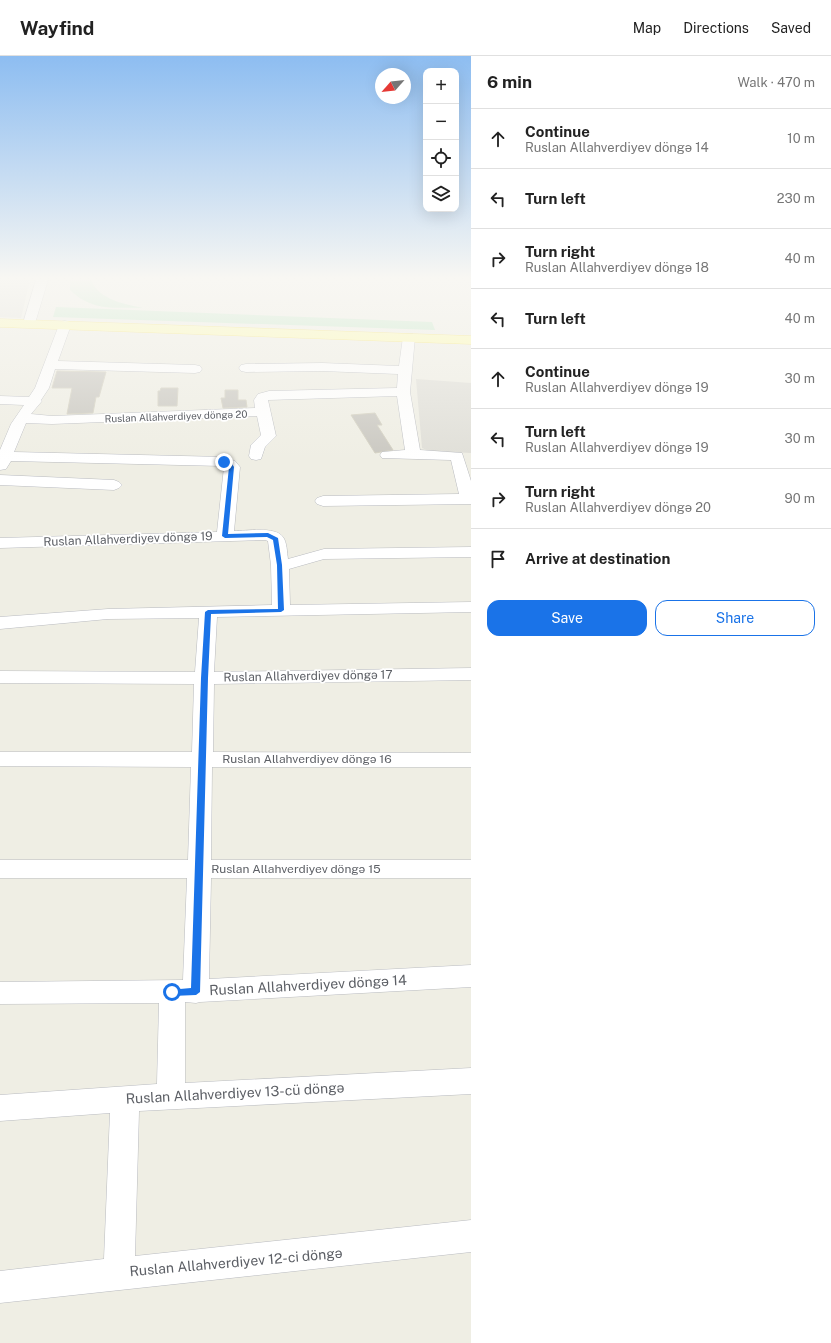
<!DOCTYPE html>
<html lang="en">
<head>
<meta charset="utf-8">
<style>
	:root { --surface:#fff; --page:#f6f6f6; --text:#222; --muted:#767676; --line:#e0e0e0; --accent:#1a73e8 }
	body { margin:0; font-family:"Public Sans",sans-serif; background:var(--page); color:var(--text) }
	.controls { position:absolute; right:12px; top:12px; display:grid; overflow:hidden; border-radius:8px; box-shadow:0 4px 16px #0002 }
	.controls button { width:36px; height:36px; display:grid; place-items:center; padding:0; border:0; border-bottom:1px solid var(--line); background:var(--surface); color:var(--text); font:20px sans-serif }
	.compass { position:absolute; left:375px; top:12px; width:36px; height:36px; border-radius:50%; background:var(--surface); box-shadow:0 4px 16px #0002; rotate:243deg }
	.stop { position:absolute; width:12px; height:12px; margin:-9px; border:3px solid #1a73e8; border-radius:50%; background:#fff }
	.stop.end { background:#1a73e8; border-color:#fff; box-shadow:0 1px 4px #0008 }
	.list { margin:0; padding:0; list-style:none }
	h2 { display:flex; justify-content:space-between; align-items:center; height:52px; margin:0; padding:0 16px; font-size:17px }
	h2 small { font-size:13px; font-weight:400; color:var(--muted) }
	.list li { display:grid; grid-template-columns:26px 1fr auto; gap:12px; align-items:center; box-sizing:border-box; height:60px; padding:0 16px; border-top:1px solid var(--line) }
	.list b { display:block; font-size:15px; white-space:nowrap }
	.list p { margin:0; font-size:13px; white-space:nowrap; color:var(--muted) }
	.list em { font-size:13px; font-style:normal; color:var(--muted) }
	.actions { display:flex; gap:8px; padding:12px 16px }
	.actions a { flex:1; padding:9px 0; border:1px solid var(--accent); border-radius:12px; text-align:center; font-size:14px; color:var(--accent) }
	.actions .main { background:var(--accent); color:#fff }
	.icon { flex:none; width:22px; height:22px; fill:none; stroke:currentColor; stroke-width:2; stroke-linecap:round; stroke-linejoin:round }
	.map { position:relative; flex:none; width:471px; height:1287px; overflow:hidden }
	header { display:flex; align-items:center; gap:24px; box-sizing:border-box; height:56px; padding:0 20px; background:var(--surface); border-bottom:1px solid var(--line) }
	header strong { font-size:19px }
	nav { display:flex; gap:22px; margin-inline-start:auto; font-size:14px }
	main { display:flex }
	aside { flex:1; background:var(--surface) }
	.map>svg:first-child { display:block }
</style>
</head>
<body>
<header>
<strong>Wayfind</strong>
<nav><a>Map</a><a>Directions</a><a>Saved</a></nav>
</header>
<main>
<div class="map">
<svg width="471" height="1287" viewBox="0 0 471 1287">
	<rect width="100%" height="100%" fill="#efeee4"/>
	<path fill="#e0dfd8" d="M0,224h30l-9,38 -21,-1z
		M416,323l55,4v70l-42,-2 -7,-3z"/>
	<path fill="#c0e7c5" d="M70,224h21c8,20 34,24 52,28 -29,-1 -50,4 -73,-18z
		M56,251l376,15 3,8 -382,-13z"/>
	<path fill="#cac8c1" stroke="#d4d1c2" d="M57,315l49,1 -7,25h-3l-3,16 -26,1 5,-26h-20z
		M161,332h17l-1,18h-19v-15h2z
		M225,334h13v10h8l1,7 -24,1 -2,-10h4z
		M375,357l7,12h-5l16,25 -18,3 -24,-38z"/>
	<g fill="none" stroke-linecap="round" stroke-linejoin="round">
		<g stroke="#b9bbc0" stroke-width="1">
			<path id="minor" d="M36,224h12l-12,40 -2,3h-8l-2,-3z
				M65,265l4,1 2,3 -13,36 137,4 5,1 2,3 -2,3 -5,1 -140,-4 -6,19 -8,12 1,1 -11,13 21,2 203,-8 -1,-8 4,-6 11,-3 128,-3 1,-14 -76,-3 -76,1 -5,-1 -2,-3 2,-3 5,-1 76,-1 77,3 4,-29 2,-3h8l2,3 -5,55 10,58 42,3 9,28v23l-148,2 -6,-2 -2,-3 2,-3 6,-2 136,-2 -8,-34 -69,-2 -2,-3 2,-3 23,-2 -8,-54 -129,4 8,36 -11,11 -4,12 -5,1 -5,-1 -2,-3 2,-11 10,-10 -4,-19 -205,8 -26,-1 -12,29 210,5 11,4 5,6 -6,64c12,0 41,-5 49,6 4,5 4,16 5,22l36,-10 147,-2v10l-147,2 -35,10 1,36 181,-3v10l-254,5 -3,55 257,-4v12l-257,4 -1,68 258,1v14h-259l-1,93h260v18h-260l-2,101 262,-14v22l-271,15 -4,1 -11,-1v81l286,-15v26l-332,17 -4,145 336,-36v32l-471,51v-32l104,-12 6,-146 -110,8v-26l157,-11 2,-81 -159,1v-22l183,-2 4,-102h-187v-18h188l3,-93 -191,-1v-14h192l2,-68 -194,-1v-12l195,1 4,-54 -91,1 -108,10v-12l108,-8 164,-4 -1,-40 -3,-24 -3,-1 -265,8v-10l217,-6 7,-65 -2,-1 -211,-5 -5,8 -6,1v-20l11,-26 13,-19 -24,-1v-8l29,1 6,-9 24,-63 2,-3z
				M0,419l114,5 5,2 3,3 -3,3 -5,2 -114,-5z"/>
		</g>
		<g stroke="#f6df56" stroke-width="1">
			<path id="major" d="M0,263l471,17v8l-471,-17z"/>
		</g>
		<use href="#minor" fill="#fff" fill-rule="evenodd"/>
		<use href="#major" fill="#fffda9" fill-rule="evenodd"/>
	</g>
	<linearGradient id="sky" x2="0" y2="1"><stop stop-color="#8dbdf1"/><stop offset="0.55" stop-color="#f8f7f3"/><stop offset="1" stop-color="#f8f7f3" stop-opacity="0"/></linearGradient>
	<rect width="471" height="404" fill="url(#sky)"/>
	<path fill="#1a73e8" d="M224,404l7,2 3,5 -6,67 40,-1 10,5 4,27 2,45 -3,2 -70,2 -3,64 -8,314 -4,3 -24,1 -3,-1 -1,-3 1,-2 22,-2 10,-310 4,-66 3,-2 70,-1 -1,-44 -4,-25 -6,-3 -42,1 -3,-2 7,-69 -1,-3 -6,-2z"/>
	<g text-anchor="middle" stroke-width="3.5" stroke-linejoin="round" paint-order="stroke">
		<g font-size="10" fill="#5c5f65" stroke="#fff">
			<text transform="translate(176 360) rotate(-2)" y="4">Ruslan Allahverdiyev döngə 20</text>
		</g>
		<g font-size="12" fill="#5c5f65" stroke="#fff">
			<text transform="translate(128 483) rotate(-2)" y="4">Ruslan Allahverdiyev döngə 19</text>
			<text transform="translate(308 620) rotate(-1)" y="4">Ruslan Allahverdiyev döngə 17</text>
			<text x="307" y="707">Ruslan Allahverdiyev döngə 16</text>
			<text x="296" y="817">Ruslan Allahverdiyev döngə 15</text>
		</g>
		<g font-size="14" fill="#5c5f65" stroke="#fff">
			<text transform="translate(308 929) rotate(-3)" y="5">Ruslan Allahverdiyev döngə 14</text>
			<text transform="translate(235 1037) rotate(-3)" y="5">Ruslan Allahverdiyev 13-cü döngə</text>
			<text transform="translate(236 1206) rotate(-5)" y="5">Ruslan Allahverdiyev 12-ci döngə</text>
		</g>
	</g>
</svg>
<div class="controls">
<button>+</button>
<button>−</button>
<button><svg class="icon" aria-label="locate" viewBox="0 0 24 24"><circle cx="12" cy="12" r="6"/><path d="M12 2v4M12 18v4M2 12h4M18 12h4"/></svg></button>
<button><svg class="icon" aria-label="layers" viewBox="0 0 24 24"><path d="M12 4l9 5-9 5-9-5zM3 14l9 5 9-5"/></svg></button>
</div>
<svg class="compass" viewBox="-18 -18 36 36"><path d="M0-13l5 13h-10z" fill="#e53935"/><path d="M0 13l5-13h-10z" fill="#767676"/></svg>
<div class="stop" style="left:172px;top:936px"></div>
<div class="stop end" style="left:224px;top:406px"></div>
</div>
<aside>
<h2>6 min<small>Walk · 470 m</small></h2>
<ul class="list">
<li><svg class="icon" aria-label="ahead" viewBox="0 0 24 24"><path d="M12 20V5M6 11l6-6 6 6"/></svg><div><b>Continue</b><p>Ruslan Allahverdiyev döngə 14</p></div><em>10 m</em></li>
<li><svg class="icon" aria-label="left" viewBox="0 0 24 24"><path d="M17 20v-9H6M10 6l-5 5 5 5"/></svg><div><b>Turn left</b></div><em>230 m</em></li>
<li><svg class="icon" aria-label="right" viewBox="0 0 24 24"><path d="M7 20v-9h11M14 6l5 5-5 5"/></svg><div><b>Turn right</b><p>Ruslan Allahverdiyev döngə 18</p></div><em>40 m</em></li>
<li><svg class="icon" aria-label="left" viewBox="0 0 24 24"><path d="M17 20v-9H6M10 6l-5 5 5 5"/></svg><div><b>Turn left</b></div><em>40 m</em></li>
<li><svg class="icon" aria-label="ahead" viewBox="0 0 24 24"><path d="M12 20V5M6 11l6-6 6 6"/></svg><div><b>Continue</b><p>Ruslan Allahverdiyev döngə 19</p></div><em>30 m</em></li>
<li><svg class="icon" aria-label="left" viewBox="0 0 24 24"><path d="M17 20v-9H6M10 6l-5 5 5 5"/></svg><div><b>Turn left</b><p>Ruslan Allahverdiyev döngə 19</p></div><em>30 m</em></li>
<li><svg class="icon" aria-label="right" viewBox="0 0 24 24"><path d="M7 20v-9h11M14 6l5 5-5 5"/></svg><div><b>Turn right</b><p>Ruslan Allahverdiyev döngə 20</p></div><em>90 m</em></li>
<li><svg class="icon" aria-label="arrive" viewBox="0 0 24 24"><path d="M6 21V4h12l-3 4 3 4H6"/></svg><div><b>Arrive at destination</b></div></li>
</ul>
<div class="actions"><a class="main">Save</a><a>Share</a></div>
</aside>
</main>
</body>
</html>
